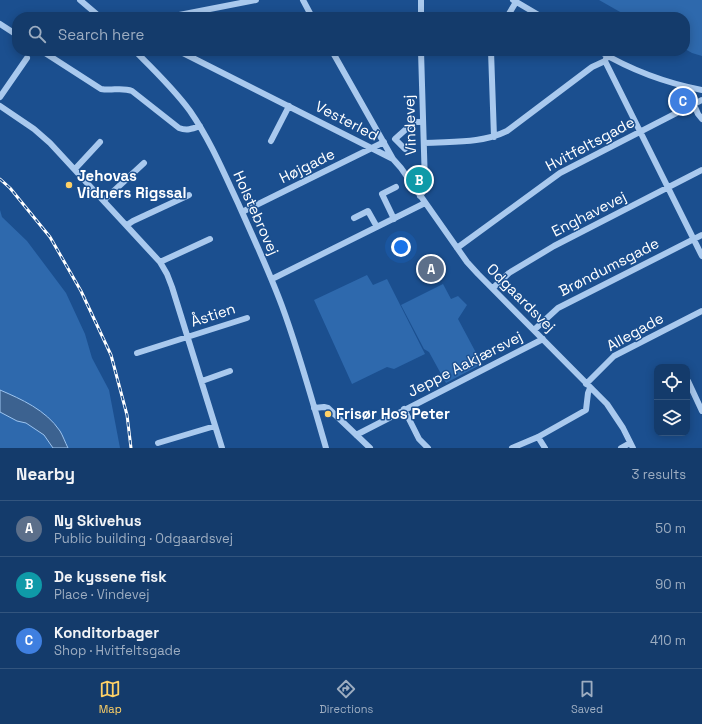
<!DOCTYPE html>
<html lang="en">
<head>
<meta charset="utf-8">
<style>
	:root { --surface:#143b6b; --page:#214673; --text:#f1f3f6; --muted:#9dadc1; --line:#33557e; --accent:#ffd166 }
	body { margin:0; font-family:"Space Grotesk",sans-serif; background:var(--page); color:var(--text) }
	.controls { position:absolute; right:12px; bottom:12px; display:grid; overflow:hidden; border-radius:8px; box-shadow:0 2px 10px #0003 }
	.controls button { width:36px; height:36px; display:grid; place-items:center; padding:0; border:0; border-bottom:1px solid var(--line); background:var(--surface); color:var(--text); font:20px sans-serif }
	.you { position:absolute; left:401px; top:247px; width:14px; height:14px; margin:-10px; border:3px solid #fff; border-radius:50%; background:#1a73e8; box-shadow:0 0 0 6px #1a73e833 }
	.badge { display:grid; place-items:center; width:26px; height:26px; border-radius:50%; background:var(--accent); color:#fff; font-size:13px; font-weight:700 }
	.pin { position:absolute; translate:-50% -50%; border:2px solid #fff; box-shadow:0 1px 4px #0006 }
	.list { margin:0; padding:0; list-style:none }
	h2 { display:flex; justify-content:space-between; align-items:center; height:52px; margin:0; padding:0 16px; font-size:17px }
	h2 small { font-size:13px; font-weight:400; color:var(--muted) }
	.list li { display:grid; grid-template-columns:26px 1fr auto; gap:12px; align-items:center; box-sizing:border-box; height:56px; padding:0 16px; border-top:1px solid var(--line) }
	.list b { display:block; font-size:15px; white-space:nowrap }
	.list p { margin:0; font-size:13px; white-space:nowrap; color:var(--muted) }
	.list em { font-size:13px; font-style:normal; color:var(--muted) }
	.icon { flex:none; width:22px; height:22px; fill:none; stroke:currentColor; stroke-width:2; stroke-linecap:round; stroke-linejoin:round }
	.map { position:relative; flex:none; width:702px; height:448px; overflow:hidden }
	.search { position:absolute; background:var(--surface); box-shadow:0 2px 10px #0003; left:12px; right:12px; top:12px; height:44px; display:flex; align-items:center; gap:10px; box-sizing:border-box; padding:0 14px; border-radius:16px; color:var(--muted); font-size:15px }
	.sheet { height:220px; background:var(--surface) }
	nav { display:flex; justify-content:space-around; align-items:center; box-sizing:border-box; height:56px; border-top:1px solid var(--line); background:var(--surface); font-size:11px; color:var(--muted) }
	nav a { display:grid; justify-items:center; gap:2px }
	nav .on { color:var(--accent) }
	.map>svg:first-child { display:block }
</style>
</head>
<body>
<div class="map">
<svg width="702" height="448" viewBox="0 0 702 448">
	<rect width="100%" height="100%" fill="#1b4f8f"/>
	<path fill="#2e69ad" d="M599,0h103v56l-10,-3 -7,-4v-32h-56z
		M0,210l2,7 25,24 39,52 19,41 7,24 17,32 11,58h-120z
		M367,275l6,10 14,-6 38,75 -31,15 -7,-2 -35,17 -38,-84z
		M443,284l8,15 7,-3 9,9 -9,14 24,45 -36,19 -17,-31 -5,-3 -23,-44z"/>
	<path fill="#3c6290" stroke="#9cc4f0" d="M0,390c21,9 46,20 60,41 3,5 5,11 8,17h-15l-9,-13 -18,-12 -9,-2 -17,-9z"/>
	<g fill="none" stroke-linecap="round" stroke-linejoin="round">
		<path stroke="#a9c9ee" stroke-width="6" d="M80,0l20,17
			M303,0l9,17
			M421,0v17
			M513,0l29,17
			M169,17l87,-17
			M507,17l9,-15
			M0,24l17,11
			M42,51l59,38c11,2 21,-2 31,2l47,37c8,3 13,1 21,-2
			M135,51c19,19 39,38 55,60 20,29 33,60 48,92 15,34 31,68 44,103 17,46 30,94 44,142
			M179,51l214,108
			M332,51l61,108 8,9 66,94 11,12 129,130 16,24 10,20
			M491,51l3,86
			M599,51c32,19 67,32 103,39
			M607,56l-2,5 97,195
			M0,97l27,-39
			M694,105l4,9 4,5
			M0,106l34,23 16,14 110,119 7,12 5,13 50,161
			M271,141l18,-35
			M424,143c30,-2 56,1 83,-12l85,-64 13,-6
			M405,149l-10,-10 19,-17h9
			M75,169l25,-27
			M420,196l5,-7v-4l-4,-134
			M104,200l40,-37
			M242,212l142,-70
			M354,218l14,-7 9,16
			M394,219l-12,-25 14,-7
			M127,225l6,-4 56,-26
			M457,248l103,-75 142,-73
			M160,262l50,-23
			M272,279l153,-76
			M493,288l16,-15 45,-27 148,-76
			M534,330l24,-22 144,-73
			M137,353l110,-35
			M202,381l28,-10
			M688,381l14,30
			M586,384l28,-28 88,-45
			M314,408l10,-1 4,1 42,40
			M404,409l15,30 9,9
			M356,435l187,-96
			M538,437l7,11
			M158,443l57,-17
			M512,448l26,-11 48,-27 2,-17 2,-5
			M621,448l9,-5"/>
		<g stroke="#fff" stroke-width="3">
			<path id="rail" d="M0,179l10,9 40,49 31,54 30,64 16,60 4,33"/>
		</g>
		<use href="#rail" stroke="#1b4f8f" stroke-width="1.5" stroke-dasharray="4.5" stroke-linecap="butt"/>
	</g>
	<g fill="#ffd166" stroke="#1b4f8f" stroke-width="1.5">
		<circle cx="69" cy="185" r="4"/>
		<circle cx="328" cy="414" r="4"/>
	</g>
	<g text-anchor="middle" stroke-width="3" stroke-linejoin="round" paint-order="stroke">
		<g font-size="15" fill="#fff" stroke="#1b4f8f">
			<text transform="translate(347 121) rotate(27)" y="5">Vesterled</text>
			<text transform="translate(410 125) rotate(-92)" y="5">Vindevej</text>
			<text transform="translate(590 144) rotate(-28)" y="5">Hvitfeltsgade</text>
			<text transform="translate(307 166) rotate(-26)" y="5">Højgade</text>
			<text transform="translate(256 213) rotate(66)" y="5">Holstebrovej</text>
			<text transform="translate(589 214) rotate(-27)" y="5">Enghavevej</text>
			<text transform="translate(609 267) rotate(-27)" y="5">Brøndumsgade</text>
			<text transform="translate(521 298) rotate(45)" y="5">Odgaardsvej</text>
			<text transform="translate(213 315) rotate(-18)" y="5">Åstien</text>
			<text transform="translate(635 332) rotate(-29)" y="5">Allegade</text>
			<text transform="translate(465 364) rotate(-27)" y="5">Jeppe Aakjærsvej</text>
		</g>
		<g font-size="15" font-weight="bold" fill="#fff" stroke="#1b4f8f" text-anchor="start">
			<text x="77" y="181">Jehovas<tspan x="77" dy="17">Vidners Rigssal</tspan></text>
			<text x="336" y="419">Frisør Hos Peter</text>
		</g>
	</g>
</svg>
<div class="controls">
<button><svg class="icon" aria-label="locate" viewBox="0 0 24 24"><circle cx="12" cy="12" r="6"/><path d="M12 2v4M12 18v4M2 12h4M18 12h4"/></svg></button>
<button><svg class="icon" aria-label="layers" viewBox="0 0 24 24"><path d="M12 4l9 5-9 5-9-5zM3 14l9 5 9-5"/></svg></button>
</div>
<div class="you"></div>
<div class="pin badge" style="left:431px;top:269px;background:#5c6f8a">A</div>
<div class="pin badge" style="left:419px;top:180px;background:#0f9aa8">B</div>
<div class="pin badge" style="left:683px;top:101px;background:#3f7fe0">C</div>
<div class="search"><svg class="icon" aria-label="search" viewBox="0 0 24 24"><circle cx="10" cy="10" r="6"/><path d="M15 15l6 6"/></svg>Search here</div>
</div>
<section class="sheet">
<h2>Nearby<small>3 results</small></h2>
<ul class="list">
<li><span class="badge" style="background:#5c6f8a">A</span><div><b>Ny Skivehus</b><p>Public building · Odgaardsvej</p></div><em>50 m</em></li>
<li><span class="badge" style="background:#0f9aa8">B</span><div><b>De kyssene fisk</b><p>Place · Vindevej</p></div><em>90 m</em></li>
<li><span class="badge" style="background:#3f7fe0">C</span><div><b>Konditorbager</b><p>Shop · Hvitfeltsgade</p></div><em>410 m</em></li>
</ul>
</section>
<nav>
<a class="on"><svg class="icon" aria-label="map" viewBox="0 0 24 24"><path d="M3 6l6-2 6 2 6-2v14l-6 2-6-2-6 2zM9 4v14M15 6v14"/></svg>Map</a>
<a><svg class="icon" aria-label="directions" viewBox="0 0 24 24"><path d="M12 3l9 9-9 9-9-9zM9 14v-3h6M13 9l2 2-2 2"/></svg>Directions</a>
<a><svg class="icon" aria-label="saved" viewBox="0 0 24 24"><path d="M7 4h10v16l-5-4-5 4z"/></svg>Saved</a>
</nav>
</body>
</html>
